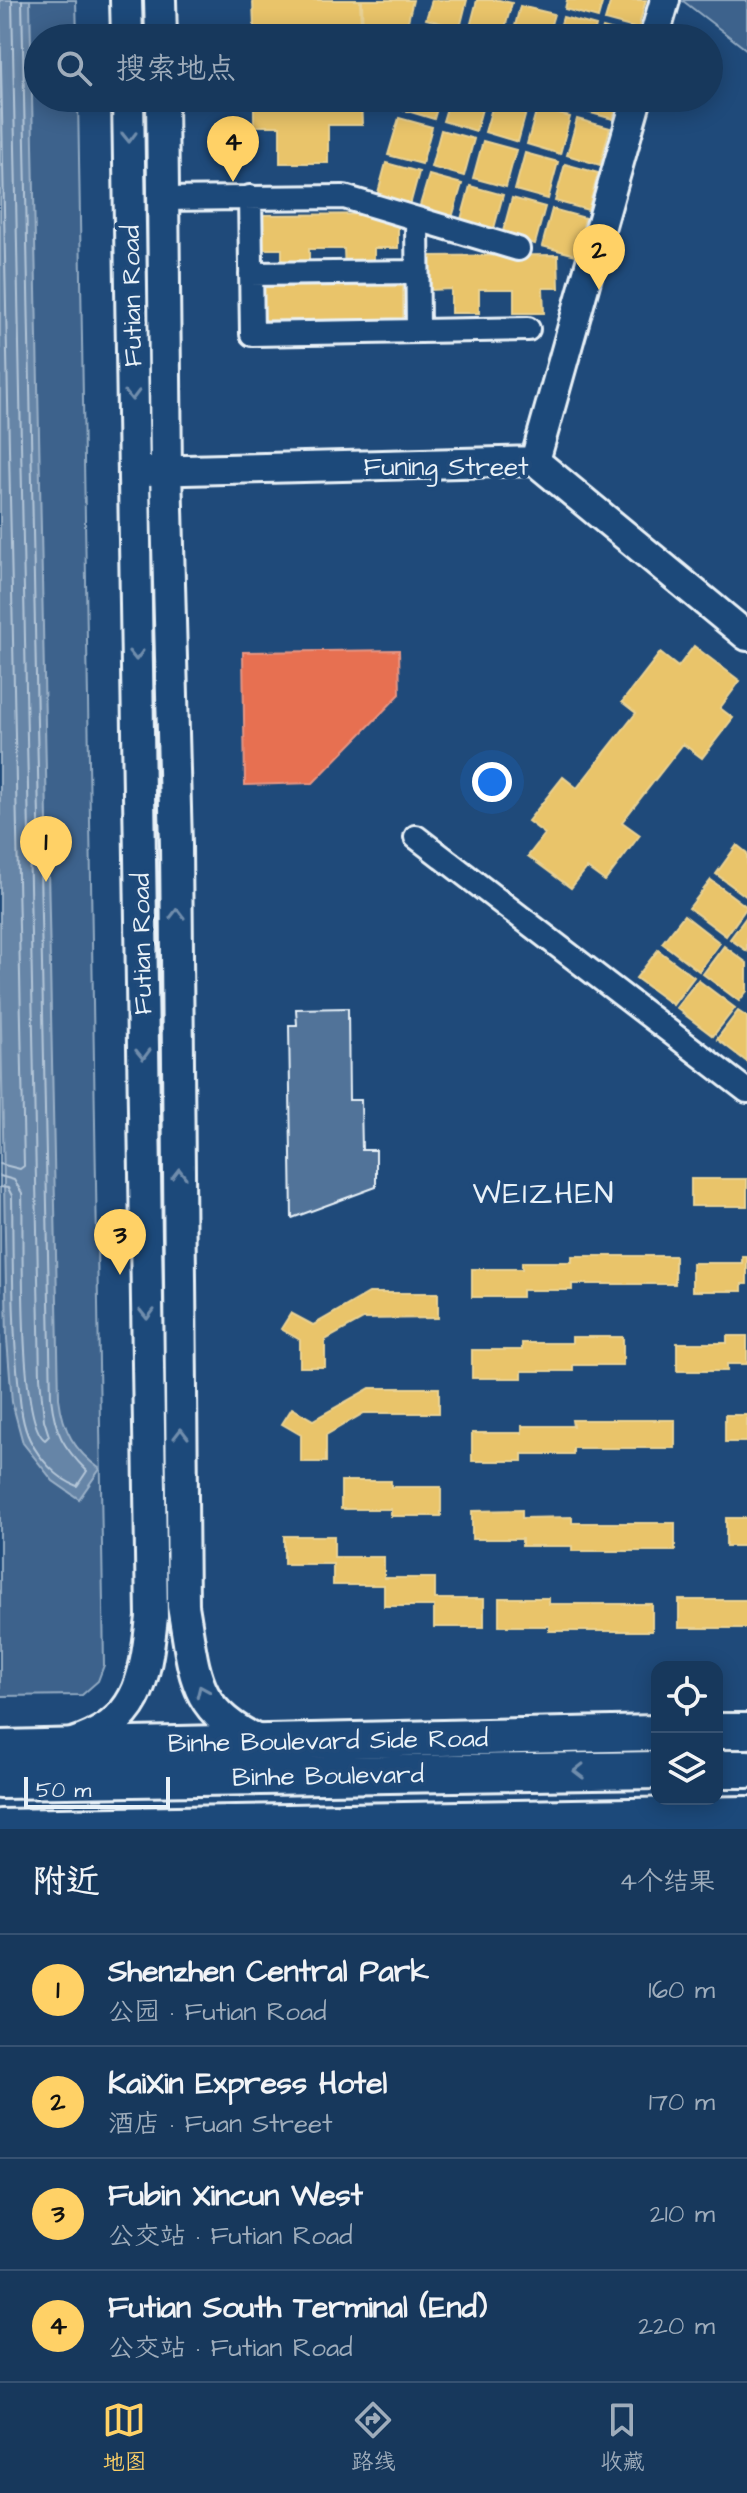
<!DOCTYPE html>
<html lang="zh">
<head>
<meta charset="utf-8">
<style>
	:root { --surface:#17385c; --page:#244365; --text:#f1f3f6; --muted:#9eacbb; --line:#365272; --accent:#ffd166 }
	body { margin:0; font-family:"Architects Daughter","LXGW WenKai TC",sans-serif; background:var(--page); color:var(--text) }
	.controls { position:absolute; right:24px; bottom:24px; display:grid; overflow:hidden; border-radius:16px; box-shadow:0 4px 20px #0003 }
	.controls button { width:72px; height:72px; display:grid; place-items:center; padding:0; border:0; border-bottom:2px solid var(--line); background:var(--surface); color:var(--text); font:40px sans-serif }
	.scale { position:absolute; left:24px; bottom:20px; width:146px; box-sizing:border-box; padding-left:8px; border:4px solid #e8f1f8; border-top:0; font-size:22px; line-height:28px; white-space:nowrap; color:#e8f1f8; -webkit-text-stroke:6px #1f4a7a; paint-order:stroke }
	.you { position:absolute; left:492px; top:782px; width:28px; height:28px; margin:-20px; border:6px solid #fff; border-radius:50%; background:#1a73e8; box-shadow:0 0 0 12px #1a73e833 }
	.badge { display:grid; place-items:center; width:52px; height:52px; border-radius:50%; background:var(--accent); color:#111; font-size:26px; font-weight:700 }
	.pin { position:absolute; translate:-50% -66px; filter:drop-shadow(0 2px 4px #0008) }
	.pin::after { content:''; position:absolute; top:42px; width:28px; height:24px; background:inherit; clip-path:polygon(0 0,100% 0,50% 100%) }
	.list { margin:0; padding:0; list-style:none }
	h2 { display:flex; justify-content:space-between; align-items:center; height:104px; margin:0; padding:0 32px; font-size:34px }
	h2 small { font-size:26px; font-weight:400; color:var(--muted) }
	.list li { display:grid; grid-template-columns:52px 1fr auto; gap:24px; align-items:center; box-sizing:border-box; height:112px; padding:0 32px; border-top:2px solid var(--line) }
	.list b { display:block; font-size:30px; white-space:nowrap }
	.list p { margin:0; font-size:26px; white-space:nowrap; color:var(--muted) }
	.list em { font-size:26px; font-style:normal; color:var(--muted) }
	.icon { flex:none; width:44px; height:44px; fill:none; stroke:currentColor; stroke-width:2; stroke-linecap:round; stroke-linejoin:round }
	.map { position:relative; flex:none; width:747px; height:1829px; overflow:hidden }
	.search { position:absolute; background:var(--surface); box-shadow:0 4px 20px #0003; left:24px; right:24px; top:24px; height:88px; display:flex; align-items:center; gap:20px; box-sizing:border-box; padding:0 28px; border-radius:44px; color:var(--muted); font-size:30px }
	.sheet { height:552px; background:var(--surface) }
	nav { display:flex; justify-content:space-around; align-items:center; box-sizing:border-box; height:112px; border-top:2px solid var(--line); background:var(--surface); font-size:22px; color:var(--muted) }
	nav a { display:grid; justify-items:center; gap:4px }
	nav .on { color:var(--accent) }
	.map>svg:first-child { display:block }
</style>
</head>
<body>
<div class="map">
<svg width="747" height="1829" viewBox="0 0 747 1829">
	<rect width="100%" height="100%" fill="#1f4a7a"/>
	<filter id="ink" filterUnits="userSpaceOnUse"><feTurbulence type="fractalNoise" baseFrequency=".0125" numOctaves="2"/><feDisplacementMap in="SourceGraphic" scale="16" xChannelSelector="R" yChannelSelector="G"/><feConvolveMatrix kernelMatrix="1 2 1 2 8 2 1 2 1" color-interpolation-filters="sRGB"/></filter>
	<g filter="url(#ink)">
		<path fill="#3c628c" stroke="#92aac2" stroke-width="2" d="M0,0h76l1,38h-39v60h40l26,1567 -6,16 -16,14 -82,1z
			M684,0h63v50l-64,-49z"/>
		<path fill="#6685a7" stroke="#9ab0c7" stroke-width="2" d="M0,0h30l29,1398c4,33 15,52 41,71l-21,30 -26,-18 -30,-38 -11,-41 -5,-63 -7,-365z"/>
		<path fill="#e9c46a" stroke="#e9d295" stroke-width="2" d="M253,0h107l1,27h-34v11h-48v-10h-25z
			M362,0h51l-9,38h-41z
			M432,0h35l-7,28 -34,-9z
			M477,0h22l13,3 -10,35 -33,-7z
			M567,0h36l-5,18 -33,-9z
			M611,0h35l-8,29 -33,-9z
			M520,6l34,8 -7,24h-35z
			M563,17l33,9 -3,12h-36z
			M424,27l33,9v2h-36z
			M603,28l33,9v1h-36z
			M254,98h107l1,27h-34v38h-48v-37h-26z
			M404,98h36l-6,21 -33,-10z
			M450,98h35l-9,33 -33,-10z
			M495,98l33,7 -10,37 -33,-10z
			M540,98h36l-3,10z
			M583,98h36l-6,21 -33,-9z
			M537,108l33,9 -10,37 -33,-10z
			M399,118l33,9 -10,37 -34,-9z
			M577,119l33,9 -10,37 -33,-10z
			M441,130l33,9 -10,37 -33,-9z
			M483,141l33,9 -10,37 -33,-9z
			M525,153l33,9 -10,37 -33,-9z
			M386,163l33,9 -10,37 -33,-9z
			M565,164l33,9 -10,37 -33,-9z
			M429,175l33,9 -11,37 -33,-9z
			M470,186l33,9 -10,37 -33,-9z
			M512,198l33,9 -10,37 -33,-9z
			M552,209l33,9 -9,37 -34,-9z
			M398,214v34h-24v25h-29l-1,-24h-35v24h-27v-24h-27v-34z
			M558,255l1,33h-16l1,25h-30v-24h-35v24h-28v-24l-20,1 -1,-34z
			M403,286v33l-142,1v-33z
			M694,646l46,35 -20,27 13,10 -31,40 -19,-14 -61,78 18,13 -35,46 -18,-13 -16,20 -43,-32 17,-22 -17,-13 35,-44 14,11 59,-75 -14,-11 38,-49 18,14z
			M737,845l10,8v44l-31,-23z
			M711,880l36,27 -21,29 -37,-28z
			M684,915l36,28 -21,28 -37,-28z
			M747,916v35l-17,-12z
			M724,946l23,17v28l-8,10 -36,-27z
			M658,950l36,27 -21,28 -37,-27z
			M698,980l37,28 -22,28 -37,-28z
			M738,1011l9,6v45l-30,-23z
			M691,1179h56v27h-56z
			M572,1256h103v28h-103v6h-50v7h-50v-28h50v-7h50z
			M742,1256h5v28h-5v7h-50v-28h50z
			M369,1293h69v25l-75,1 -38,21v27h-25v-27l-19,-11 10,-16 22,12z
			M727,1336h20v28h-20v7h-50v-28h50z
			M572,1337h51v28h-50v6h-51v7h-50v-28h50v-7h50z
			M370,1388h69v25h-75l-38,22v27h-25v-27l-19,-11 10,-16 21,12z
			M725,1415h22v27h-22z
			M572,1420h103v28h-102v6h-51v7h-50v-28h50v-7h51z
			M341,1481h50v6h50v29h-50v-7h-50z
			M522,1510v8l50,-1v6h103v28h-103v-5h-50v-7h-50v-28z
			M726,1518h21v28h-21z
			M284,1536h50v21h50v21h51v21h49v28h-50v-21h-50v-21h-51v-21h-49z
			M499,1598h50v6h103v27h-103v-5h-50z
			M679,1600h68v28h-68z"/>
		<path fill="#e76f51" stroke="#e79683" stroke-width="2" d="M399,650l1,44 -87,89 -68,2 -2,-133z"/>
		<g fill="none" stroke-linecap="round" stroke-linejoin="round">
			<path stroke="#b4c6d8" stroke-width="2" d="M0,18l24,1148 -4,3 -20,-5
				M0,1176l14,4 8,13c2,40 -5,229 23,247l4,-4 -5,-16 -4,-43 -28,-1377
				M0,1187l8,1 4,8c1,61 0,123 6,184 2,19 3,42 12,60 9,18 27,39 47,46l10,-15c-24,-24 -32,-38 -36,-73l-29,-1398"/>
		</g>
		<path fill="#517399" stroke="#e8f1f8" stroke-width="2" d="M348,1008l1,92h12l1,50h14v37l-84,31 -3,-193h8l-1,-16z"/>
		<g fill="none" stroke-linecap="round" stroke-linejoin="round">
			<g stroke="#e8f1f8" stroke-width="28">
				<path id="minor" d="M250,197l2,137 276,-5
					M163,199l181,-2 174,52
					M417,219l1,112
					M251,274l166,-2
					M416,837l331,254"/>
			</g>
			<g stroke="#e8f1f8" stroke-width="34">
				<path id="tertiary" d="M654,38l11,-38
					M535,461l102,-363
					M145,471l390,-10 212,175"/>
			</g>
			<g stroke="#e8f1f8" stroke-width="36">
				<path id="secondary" d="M126,0l1,38
					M160,0l1,38
					M162,98l4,372 10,375 7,761c12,67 8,103 75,135
					M70,1745c68,-21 75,-63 82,-128l-24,-1519"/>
			</g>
			<g stroke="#e8f1f8" stroke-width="40">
				<path id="primary" d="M717,1731h30
					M0,1748l657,-15"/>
			</g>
			<g stroke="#e8f1f8" stroke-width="42">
				<path id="trunk" d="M717,1769h30
					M0,1780l657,-10
					M0,1828l747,-13"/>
			</g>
			<use href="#minor" stroke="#1f4a7a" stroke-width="22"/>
			<use href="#tertiary" stroke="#1f4a7a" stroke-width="28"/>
			<use href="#secondary" stroke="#1f4a7a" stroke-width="30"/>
			<use href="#primary" stroke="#1f4a7a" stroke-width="34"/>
			<use href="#trunk" stroke="#1f4a7a" stroke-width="36"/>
		</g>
		<defs><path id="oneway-chevron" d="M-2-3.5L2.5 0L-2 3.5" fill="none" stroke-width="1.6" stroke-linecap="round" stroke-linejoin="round" transform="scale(2)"/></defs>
		<g stroke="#6f8dac">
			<use href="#oneway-chevron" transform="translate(129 137) rotate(89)"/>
			<use href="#oneway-chevron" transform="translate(132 395) rotate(89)"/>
			<use href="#oneway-chevron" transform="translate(136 655) rotate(89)"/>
			<use href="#oneway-chevron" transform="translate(177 914) rotate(-90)"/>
			<use href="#oneway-chevron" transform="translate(143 1054) rotate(89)"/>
			<use href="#oneway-chevron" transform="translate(179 1174) rotate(-90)"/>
			<use href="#oneway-chevron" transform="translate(147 1314) rotate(89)"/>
			<use href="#oneway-chevron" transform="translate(181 1434) rotate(-90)"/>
			<use href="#oneway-chevron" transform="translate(202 1691) rotate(-114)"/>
			<use href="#oneway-chevron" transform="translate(579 1771) rotate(179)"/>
		</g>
	</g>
	<g text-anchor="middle" stroke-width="8" stroke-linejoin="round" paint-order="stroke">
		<g font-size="26" fill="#e8f1f8" stroke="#1f4a7a">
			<text transform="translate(131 296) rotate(-91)" y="9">Futian Road</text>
			<text x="446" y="475">Funing Street</text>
			<text transform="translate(141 944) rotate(-91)" y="9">Futian Road</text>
			<text transform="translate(328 1740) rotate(-1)" y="9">Binhe Boulevard Side Road</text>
			<text transform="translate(328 1775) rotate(-1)" y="9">Binhe Boulevard</text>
		</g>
		<g font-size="30" letter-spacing="2" fill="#e8f1f8" stroke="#1f4a7a">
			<text x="544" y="1203">WEIZHEN</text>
		</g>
	</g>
</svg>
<div class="controls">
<button><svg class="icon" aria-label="locate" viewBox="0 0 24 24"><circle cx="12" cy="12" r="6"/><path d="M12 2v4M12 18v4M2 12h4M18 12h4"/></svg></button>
<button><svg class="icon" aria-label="layers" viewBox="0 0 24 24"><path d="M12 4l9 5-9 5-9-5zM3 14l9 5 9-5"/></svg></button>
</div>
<div class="scale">50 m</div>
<div class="you"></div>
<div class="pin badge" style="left:46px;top:882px">1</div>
<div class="pin badge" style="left:599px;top:290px">2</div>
<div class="pin badge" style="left:120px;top:1275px">3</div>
<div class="pin badge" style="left:233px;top:182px">4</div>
<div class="search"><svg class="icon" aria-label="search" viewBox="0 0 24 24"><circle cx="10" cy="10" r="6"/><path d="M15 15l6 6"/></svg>搜索地点</div>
</div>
<section class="sheet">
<h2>附近<small>4个结果</small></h2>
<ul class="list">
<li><span class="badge">1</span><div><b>Shenzhen Central Park</b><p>公园 · Futian Road</p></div><em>160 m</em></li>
<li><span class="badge">2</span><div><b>KaiXin Express Hotel</b><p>酒店 · Fuan Street</p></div><em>170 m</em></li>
<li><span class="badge">3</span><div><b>Fubin Xincun West</b><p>公交站 · Futian Road</p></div><em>210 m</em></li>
<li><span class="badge">4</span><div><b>Futian South Terminal (End)</b><p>公交站 · Futian Road</p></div><em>220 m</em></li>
</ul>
</section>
<nav>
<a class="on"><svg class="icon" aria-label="map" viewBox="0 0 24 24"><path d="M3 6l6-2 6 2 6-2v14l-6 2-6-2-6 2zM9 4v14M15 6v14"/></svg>地图</a>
<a><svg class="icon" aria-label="directions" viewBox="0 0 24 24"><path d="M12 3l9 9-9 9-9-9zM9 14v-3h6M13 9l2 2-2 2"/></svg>路线</a>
<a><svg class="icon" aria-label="saved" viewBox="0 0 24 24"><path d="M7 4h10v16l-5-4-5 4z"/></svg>收藏</a>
</nav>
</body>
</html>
